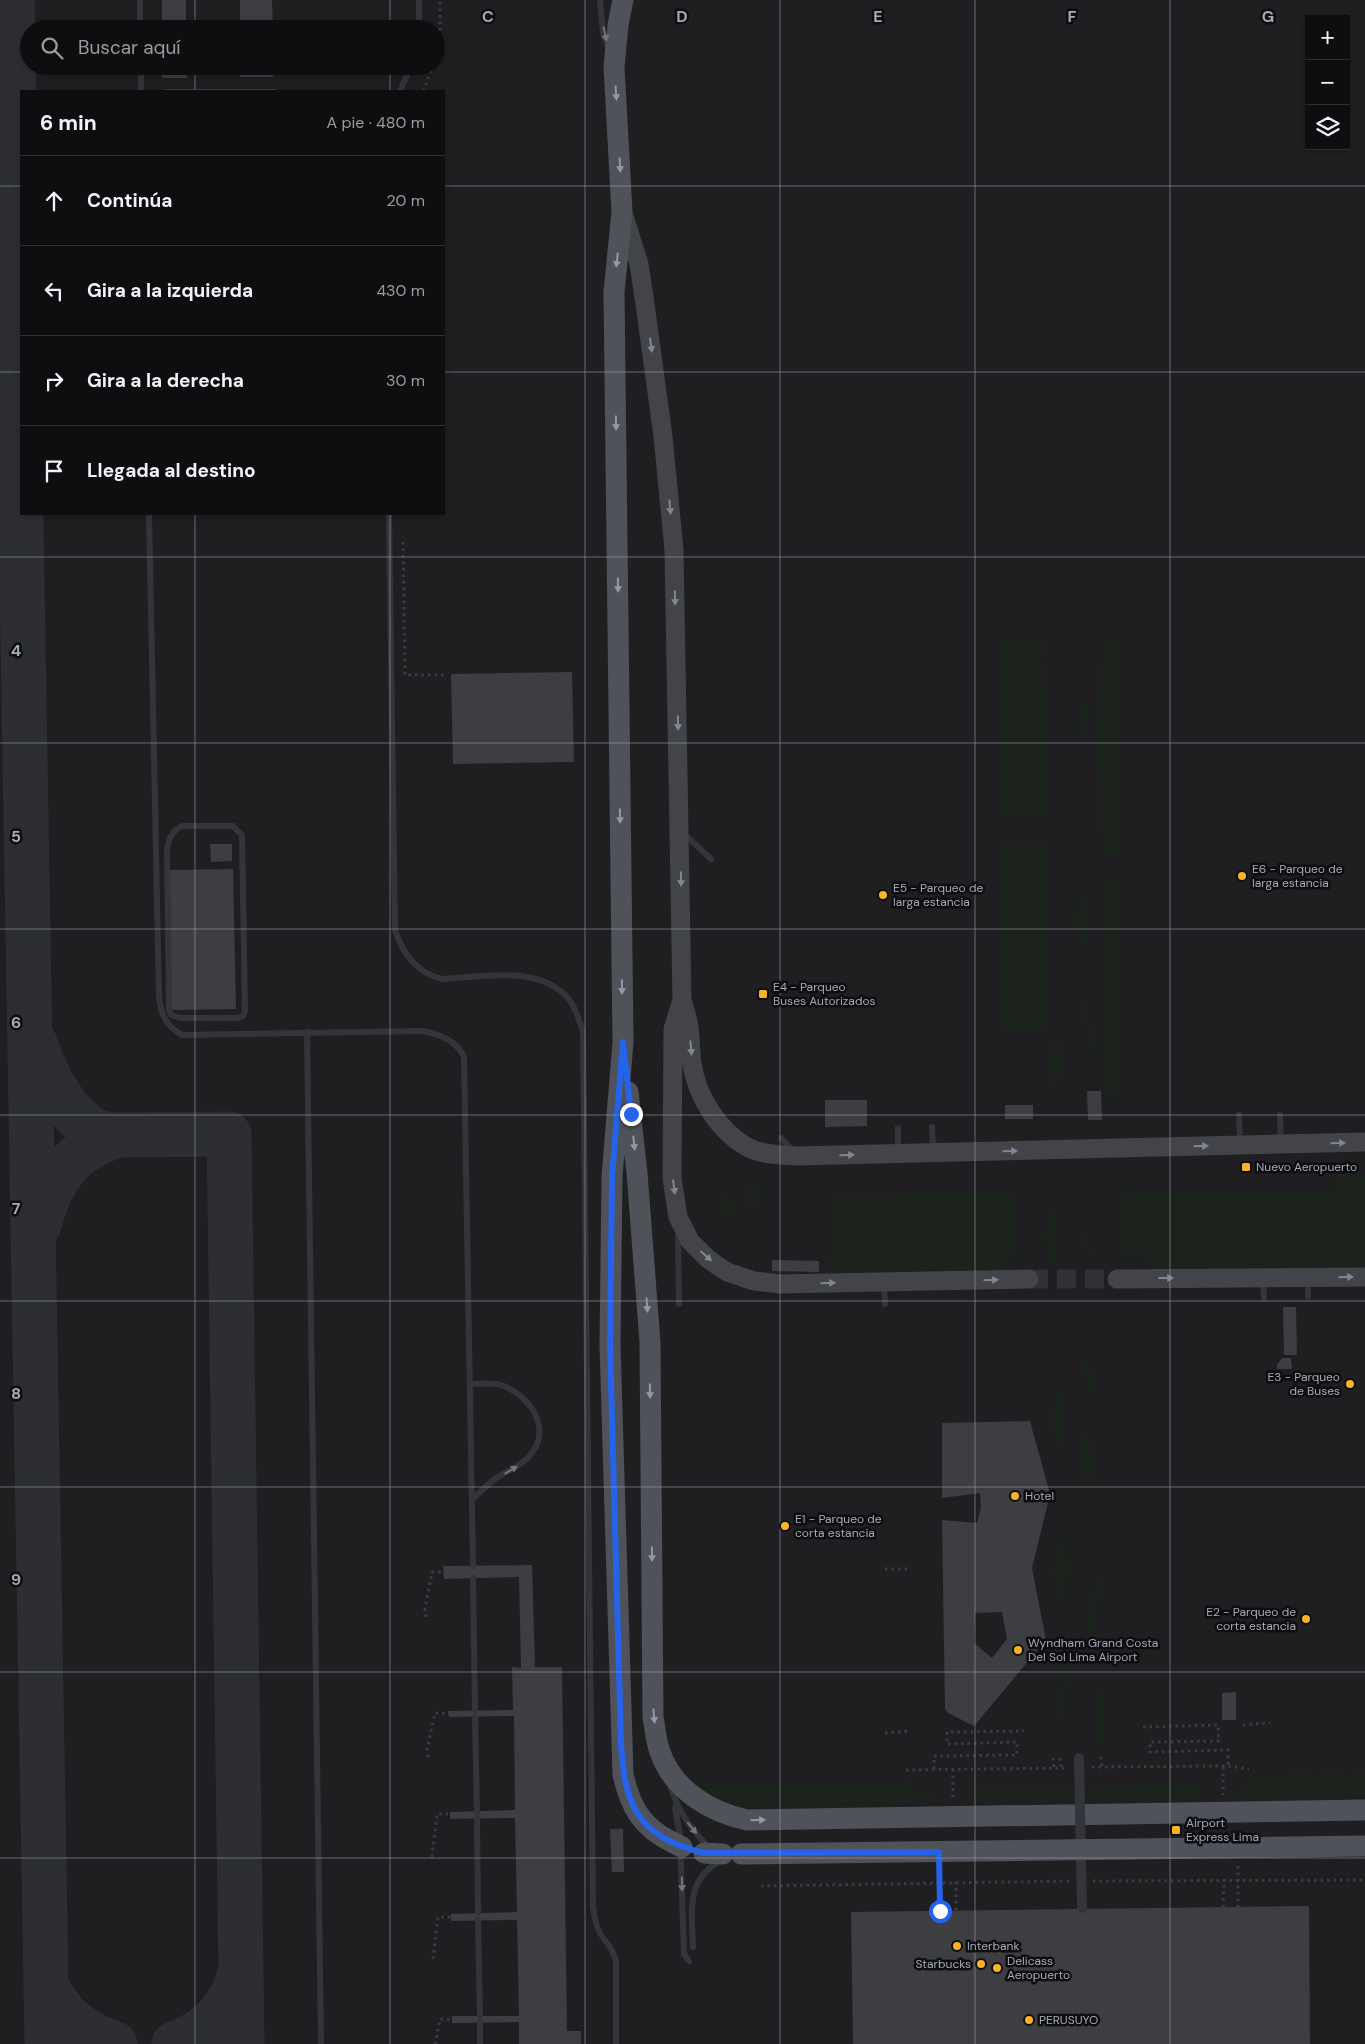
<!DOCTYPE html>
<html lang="es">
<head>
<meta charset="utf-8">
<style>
	:root { --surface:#0e0e10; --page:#1c1c1e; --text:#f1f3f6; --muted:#9b9c9f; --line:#2e2e30 }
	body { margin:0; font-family:"DM Sans",sans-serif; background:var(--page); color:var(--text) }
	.controls { position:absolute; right:15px; top:15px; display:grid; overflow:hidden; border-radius:0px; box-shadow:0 2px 8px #0003 }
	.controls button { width:45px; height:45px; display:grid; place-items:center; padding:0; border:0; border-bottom:1px solid var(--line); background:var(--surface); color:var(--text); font:25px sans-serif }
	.stop { position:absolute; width:15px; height:15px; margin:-11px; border:4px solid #2563eb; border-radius:50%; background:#fff }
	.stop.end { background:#2563eb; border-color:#fff; box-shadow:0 1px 5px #0008 }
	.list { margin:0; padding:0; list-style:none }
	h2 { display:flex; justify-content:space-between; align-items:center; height:65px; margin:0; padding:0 20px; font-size:21px }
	h2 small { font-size:16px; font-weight:400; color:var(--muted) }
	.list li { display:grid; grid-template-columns:32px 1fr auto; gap:15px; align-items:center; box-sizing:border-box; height:90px; padding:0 20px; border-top:1px solid var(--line) }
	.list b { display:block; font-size:19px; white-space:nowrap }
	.list em { font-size:16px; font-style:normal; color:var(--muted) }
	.icon { flex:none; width:28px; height:28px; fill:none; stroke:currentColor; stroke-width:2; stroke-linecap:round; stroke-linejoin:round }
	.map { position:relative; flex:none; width:1365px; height:2044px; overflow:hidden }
	.search { position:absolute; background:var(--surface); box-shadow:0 2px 8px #0003; left:20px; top:20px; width:425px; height:55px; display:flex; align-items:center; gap:12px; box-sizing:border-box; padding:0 18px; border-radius:28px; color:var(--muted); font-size:19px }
	.panel { position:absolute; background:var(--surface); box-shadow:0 2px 8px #0003; left:20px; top:90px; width:425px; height:425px; border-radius:0px }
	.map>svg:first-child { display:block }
</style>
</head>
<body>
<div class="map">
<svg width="1365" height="2044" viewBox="0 0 1365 2044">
	<rect width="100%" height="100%" fill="#131315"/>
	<path fill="#1f1f22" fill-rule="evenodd" d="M0,0h1365v2044h-1365zM1309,19h37v127h-37zM29,29h407v37h-407zM21,91h423v423h-423z"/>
	<path fill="#1b231c" d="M997,638l46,1 6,178 -49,1z
		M1117,639l2,219h-17l-6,-135 7,-83z
		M1086,696l4,16 -8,29 -5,-14z
		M1049,842l-4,192h-43l-2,-190z
		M1119,883l4,212 -1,2 -15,1 -5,-214z
		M1082,889l8,29 -3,7 2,10 -5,17 -10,-28z
		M1083,992l9,26 -2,5 8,21 -5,14 -8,-24 1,-4 -5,-18z
		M1055,1030l7,16 -2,4 4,14 -6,16 2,5 -5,10c-8,-25 -8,-40 0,-65z
		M1338,1175h27v90l-217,5 -2,-15 -22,1v-66h214z
		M743 1196a10 10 0 1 1 20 0a10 10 0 1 1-20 0Z
		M1017,1193v64l-11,1v13l-177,4v-26l5,-1 -2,-53z
		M717 1205a10 10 0 1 1 20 0a10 10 0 1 1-20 0Z
		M1051,1203l7,21 -2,7 4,9 -7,29c-14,-27 -9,-39 -2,-66z
		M1084,1223l3,17 2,-1 5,15 -3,11 -11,-28z
		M1085,1349l10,35 -4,17 -10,-35z
		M1058,1386l9,35 -8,36 -10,-35z
		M1087,1423l9,36 -8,35 -10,-35z
		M1060,1533l10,35 -9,36 -10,-36z
		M1098,1569l5,18 -13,53 -5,-18z
		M1066,1660l5,17 -13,53 -4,-18z
		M1100,1678l6,40 -3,10 3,7 -5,14 -8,-20 3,-10 -3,-8z
		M1365,1772v24l-130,2 -1,-11 17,-1 1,-13z
		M912,1781l1,10h21l1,11 -182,3 -34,-6 -23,-11 2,-6z
		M1203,1786v12l-234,4v-15z"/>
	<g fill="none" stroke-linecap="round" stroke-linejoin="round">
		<path stroke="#2d2e32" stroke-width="45" d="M12,0l35,2044
			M35,1043c11,32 33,80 69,91 5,1 10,1 15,1l110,-1 13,910
			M39,1225c12,-47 33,-76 80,-90
			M46,1986c16,30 37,47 69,58
			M174,2044c33,-12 59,-37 66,-72"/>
	</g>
	<path fill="#3d3e42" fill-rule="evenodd" d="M162,0h24v29h-24z
		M240,0h32l1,29h-33z
		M162,66h25v12h-25z
		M240,66h33v11h-33z
		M165,89h111v2h-111z
		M572,672l2,90 -121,2 -2,-90z
		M210,844h22v17l-21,1z
		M233,869l3,140 -64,1 -3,-140z
		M1087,1091h14l1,29h-14z
		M825,1100h42v26l-42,1z
		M1005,1105h28v14h-28z
		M772,1260l47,1v11l-47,-1z
		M1283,1307h13l1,48h-13z
		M1282,1358h9l1,11h-15v-4z
		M1030,1421l20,73 -18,74 14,72 -72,86 -26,-13 -3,-4 -3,-189 35,3 4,-16 -1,-14 -38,5v-75zM1002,1612l5,27 -15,19 -18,-15 1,-30z
		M532,1565l3,102h27l5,364h14v13h-62v-22l-67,1v-7h67l-2,-96 -66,1v-7l66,-2 -2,-94 -65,1v-7l65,-2 -1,-94 -65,1 -1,-6 65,-1 -1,-43 9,1 -2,-91 -75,2 -1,-13z
		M1236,1692v28h-14v-27z
		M610,1829h13l1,43h-12z
		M1309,1906l1,138h-457l-2,-132z"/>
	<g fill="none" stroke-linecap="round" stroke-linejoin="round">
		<path stroke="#303135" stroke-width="19" stroke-dasharray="19 9" stroke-linecap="butt" d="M1029,1279h88"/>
		<path stroke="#3a3c41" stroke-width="3" stroke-dasharray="2.5 4" stroke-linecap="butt" d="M436,56l4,-18v-38
			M423,91l10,-25
			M403,542l2,133h41
			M885,1569h25
			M426,1617l-1,-8 7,-37h11
			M1243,1725l27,-2
			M1143,1727l75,-2 1,16 -69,1v10l78,-2v16
			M885,1733l26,-2
			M428,1757l-1,-7 8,-37 14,1
			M1101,1757l1,10
			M1053,1758l1,10
			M1060,1758l1,9
			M1092,1767l136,-1 21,3
			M1223,1767v28
			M934,1769v-13l83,-1v-13l-70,2v-12l77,-1
			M953,1769v31
			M906,1770l162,-2
			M432,1857l5,-43h13
			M1093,1881l272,-1
			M761,1886l308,-5
			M1223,1907l1,-27
			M956,1910v-28
			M433,1959l5,-42h13
			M435,2044l5,-25 12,1"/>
		<path stroke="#34353a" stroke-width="6" d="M140,0v29
			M600,0l3,33 5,15
			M419,29v-29
			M141,66v25
			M400,91l11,-25
			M149,514l10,483c2,18 7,29 23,38l241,-4c16,3 34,10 41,26l9,509
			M389,514l6,417c9,24 22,42 47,48 37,-2 91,-13 121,14 11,9 15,25 20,38l10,875c1,9 2,18 7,27 7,11 12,14 16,27v84
			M183,826h50l9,9 3,176 -2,5 -6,2h-56l-10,-3 -2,-5 -2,-160c1,-11 5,-20 16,-24z
			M683,833l28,26
			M307,1032l14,1012
			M1239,1115l1,27
			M1280,1115l1,26
			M932,1127l1,24
			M898,1128v24
			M781,1138l13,14
			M678,1231l1,73
			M1308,1278v19
			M1263,1279l1,19
			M884,1283l1,21
			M470,1384c10,0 22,-2 31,1 27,9 51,41 31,68 -10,13 -24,17 -37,26 -8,6 -15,14 -23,20
			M473,1578l2,132
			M475,1717l2,95
			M669,1782c8,28 20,44 39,65
			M675,1807l5,29 4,118 5,7
			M477,1818l1,95
			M478,1920l2,96
			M693,1947c-1,-34 -8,-67 27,-86
			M480,2022v22"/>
		<path stroke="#42444a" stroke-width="19" d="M623,213l16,51 5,33 19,139 11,114 8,450c2,7 5,15 6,22 3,14 2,29 4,42 5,33 27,68 57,84 14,7 34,7 49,8l567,-14
			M682,1000l-9,29 -1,149 6,39 12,24 18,18 19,13 27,9 26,3 249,-5
			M1117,1279l248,-2"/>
		<path stroke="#505259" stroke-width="21" d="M623,0l-5,25 -4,42 8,145 -8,80 9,750 -11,135 -2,168 13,429c7,32 18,53 49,68
			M628,1092l9,81 13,169 3,375c2,11 3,24 7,35 13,38 50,60 87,68l618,-10"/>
		<path stroke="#3a3c41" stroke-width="3" stroke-dasharray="2.5 4" stroke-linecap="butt" d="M1238,1866v41
			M939,1870l2,41"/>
		<path stroke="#34353a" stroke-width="10" d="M1079,1758l3,150"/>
		<path stroke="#505259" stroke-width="21" d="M672,1842l10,5
			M704,1853l19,1
			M741,1854l624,-8"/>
	</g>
	<defs><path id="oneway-solid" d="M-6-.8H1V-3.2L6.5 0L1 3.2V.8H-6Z" transform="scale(1.25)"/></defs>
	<g fill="#72757e">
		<use href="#oneway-solid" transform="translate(605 34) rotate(78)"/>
		<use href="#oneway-solid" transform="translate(511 1470) rotate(-31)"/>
		<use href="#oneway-solid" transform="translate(692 1828) rotate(51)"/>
		<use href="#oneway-solid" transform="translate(682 1884) rotate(88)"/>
	</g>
	<g fill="#9398a3">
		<use href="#oneway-solid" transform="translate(616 93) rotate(86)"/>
		<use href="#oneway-solid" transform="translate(620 165) rotate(87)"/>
		<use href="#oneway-solid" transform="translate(617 260) rotate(96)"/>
		<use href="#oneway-solid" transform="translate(616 423) rotate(89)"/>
		<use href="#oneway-solid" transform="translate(618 585) rotate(89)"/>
		<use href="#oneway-solid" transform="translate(620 816) rotate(89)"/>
		<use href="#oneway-solid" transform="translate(622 987) rotate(89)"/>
		<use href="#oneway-solid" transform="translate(634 1143) rotate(84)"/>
		<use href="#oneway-solid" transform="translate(647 1305) rotate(86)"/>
		<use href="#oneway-solid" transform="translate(650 1391) rotate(89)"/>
		<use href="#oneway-solid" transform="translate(652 1554) rotate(89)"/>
		<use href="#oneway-solid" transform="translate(654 1716) rotate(85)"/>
		<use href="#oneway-solid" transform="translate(758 1820) rotate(-1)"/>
	</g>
	<g fill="#828690">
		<use href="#oneway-solid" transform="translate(651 345) rotate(82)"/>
		<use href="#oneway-solid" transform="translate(670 507) rotate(85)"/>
		<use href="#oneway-solid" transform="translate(675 598) rotate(89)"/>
		<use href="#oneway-solid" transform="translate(678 723) rotate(89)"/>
		<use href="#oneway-solid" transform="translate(681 879) rotate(89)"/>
		<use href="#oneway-solid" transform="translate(691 1048) rotate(85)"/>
		<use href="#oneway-solid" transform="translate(1338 1143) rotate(-2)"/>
		<use href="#oneway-solid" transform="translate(1201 1146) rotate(-1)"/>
		<use href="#oneway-solid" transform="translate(1010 1151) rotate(-1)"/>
		<use href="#oneway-solid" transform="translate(847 1155) rotate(-1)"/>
		<use href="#oneway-solid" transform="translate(674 1187) rotate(82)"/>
		<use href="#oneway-solid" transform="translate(706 1256) rotate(41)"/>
		<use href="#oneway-solid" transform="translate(1346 1277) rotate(-1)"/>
		<use href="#oneway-solid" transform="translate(1166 1278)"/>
		<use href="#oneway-solid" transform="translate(991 1280) rotate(-1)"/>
		<use href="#oneway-solid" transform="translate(828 1283) rotate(-1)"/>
	</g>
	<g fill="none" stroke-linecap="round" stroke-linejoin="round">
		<path stroke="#2563eb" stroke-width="6" d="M631,1114l-8,-72 -11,135 -2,168 11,399c4,64 17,92 83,109l235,-1 1,59"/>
	</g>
	<path fill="none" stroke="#a4aab6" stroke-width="1" stroke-opacity="0.55" d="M195,0v29M390,0v29M585,0v2044M780,0v2044M975,0v2044M1170,0v2044M195,66v25M390,66v25M0,186h21M444,186h921M0,372h21M444,372h921M195,514v1530M390,514v1530M0,557h1365M0,743h1365M0,929h1365M0,1115h1365M0,1301h1365M0,1487h1365M0,1672h1365M0,1858h1365"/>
	<g fill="#fab226" stroke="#0e0e10" stroke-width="2">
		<circle cx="1242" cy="876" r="5"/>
		<circle cx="883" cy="895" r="5"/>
		<rect x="758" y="989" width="10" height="10" rx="2.5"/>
		<rect x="1241" y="1162" width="10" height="10" rx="2.5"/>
		<circle cx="1350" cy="1384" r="5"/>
		<circle cx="1015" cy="1496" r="5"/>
		<circle cx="785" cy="1526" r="5"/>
		<circle cx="1306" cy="1619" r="5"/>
		<circle cx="1018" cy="1650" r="5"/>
		<rect x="1171" y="1825" width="10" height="10" rx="2.5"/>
		<circle cx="957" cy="1946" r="5"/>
		<circle cx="981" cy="1964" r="5"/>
		<circle cx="997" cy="1968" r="5"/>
		<circle cx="1029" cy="2020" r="5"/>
	</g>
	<g text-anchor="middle" stroke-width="5" stroke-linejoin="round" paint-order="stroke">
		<g font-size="12" fill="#a4aab6" stroke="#0e0e10" text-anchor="start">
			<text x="1252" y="873">E6 - Parqueo de<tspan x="1252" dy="14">larga estancia</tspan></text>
			<text x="893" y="892">E5 - Parqueo de<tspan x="893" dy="14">larga estancia</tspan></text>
			<text x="773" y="991">E4 - Parqueo<tspan x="773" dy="14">Buses Autorizados</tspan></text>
			<text x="1256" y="1171">Nuevo Aeropuerto</text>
			<text x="1340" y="1381" text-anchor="end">E3 - Parqueo<tspan x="1340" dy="14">de Buses</tspan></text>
			<text x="1025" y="1500">Hotel</text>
			<text x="795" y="1523">E1 - Parqueo de<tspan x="795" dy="14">corta estancia</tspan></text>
			<text x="1296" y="1616" text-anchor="end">E2 - Parqueo de<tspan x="1296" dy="14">corta estancia</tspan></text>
			<text x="1028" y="1647">Wyndham Grand Costa<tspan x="1028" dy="14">Del Sol Lima Airport</tspan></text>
			<text x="1186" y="1827">Airport<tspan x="1186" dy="14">Express Lima</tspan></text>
			<text x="967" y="1950">Interbank</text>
			<text x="1007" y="1965">Delicass<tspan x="1007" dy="14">Aeropuerto</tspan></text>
			<text x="971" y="1968" text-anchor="end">Starbucks</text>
			<text x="1039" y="2024">PERUSUYO</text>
		</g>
	</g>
	<g font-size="16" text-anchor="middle" font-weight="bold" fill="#a4aab6" stroke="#0e0e10" stroke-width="5" stroke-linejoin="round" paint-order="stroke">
		<text x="488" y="22">C</text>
		<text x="682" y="22">D</text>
		<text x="878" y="22">E</text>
		<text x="1072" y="22">F</text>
		<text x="1268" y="22">G</text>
		<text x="16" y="656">4</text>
		<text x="16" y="842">5</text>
		<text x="16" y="1028">6</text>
		<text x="16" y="1214">7</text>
		<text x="16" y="1399">8</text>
		<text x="16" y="1585">9</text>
	</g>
</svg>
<div class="controls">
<button>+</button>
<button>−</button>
<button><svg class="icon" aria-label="layers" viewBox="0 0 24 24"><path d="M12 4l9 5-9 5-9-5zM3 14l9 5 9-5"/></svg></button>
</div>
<div class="stop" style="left:940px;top:1911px"></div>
<div class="stop end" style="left:631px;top:1114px"></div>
<div class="search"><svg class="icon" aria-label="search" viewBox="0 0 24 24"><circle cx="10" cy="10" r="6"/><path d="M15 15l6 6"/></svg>Buscar aquí</div>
<section class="panel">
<h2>6 min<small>A pie · 480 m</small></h2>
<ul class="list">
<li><svg class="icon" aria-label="ahead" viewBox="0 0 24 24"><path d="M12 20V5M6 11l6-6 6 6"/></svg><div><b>Continúa</b></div><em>20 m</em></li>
<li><svg class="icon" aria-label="left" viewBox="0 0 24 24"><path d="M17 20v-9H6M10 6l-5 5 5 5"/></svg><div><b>Gira a la izquierda</b></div><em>430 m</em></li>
<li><svg class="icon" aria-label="right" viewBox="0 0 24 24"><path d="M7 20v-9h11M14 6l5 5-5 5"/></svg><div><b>Gira a la derecha</b></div><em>30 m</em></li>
<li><svg class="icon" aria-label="arrive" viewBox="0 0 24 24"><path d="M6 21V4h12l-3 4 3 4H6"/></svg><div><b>Llegada al destino</b></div></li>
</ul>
</section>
</div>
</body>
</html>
